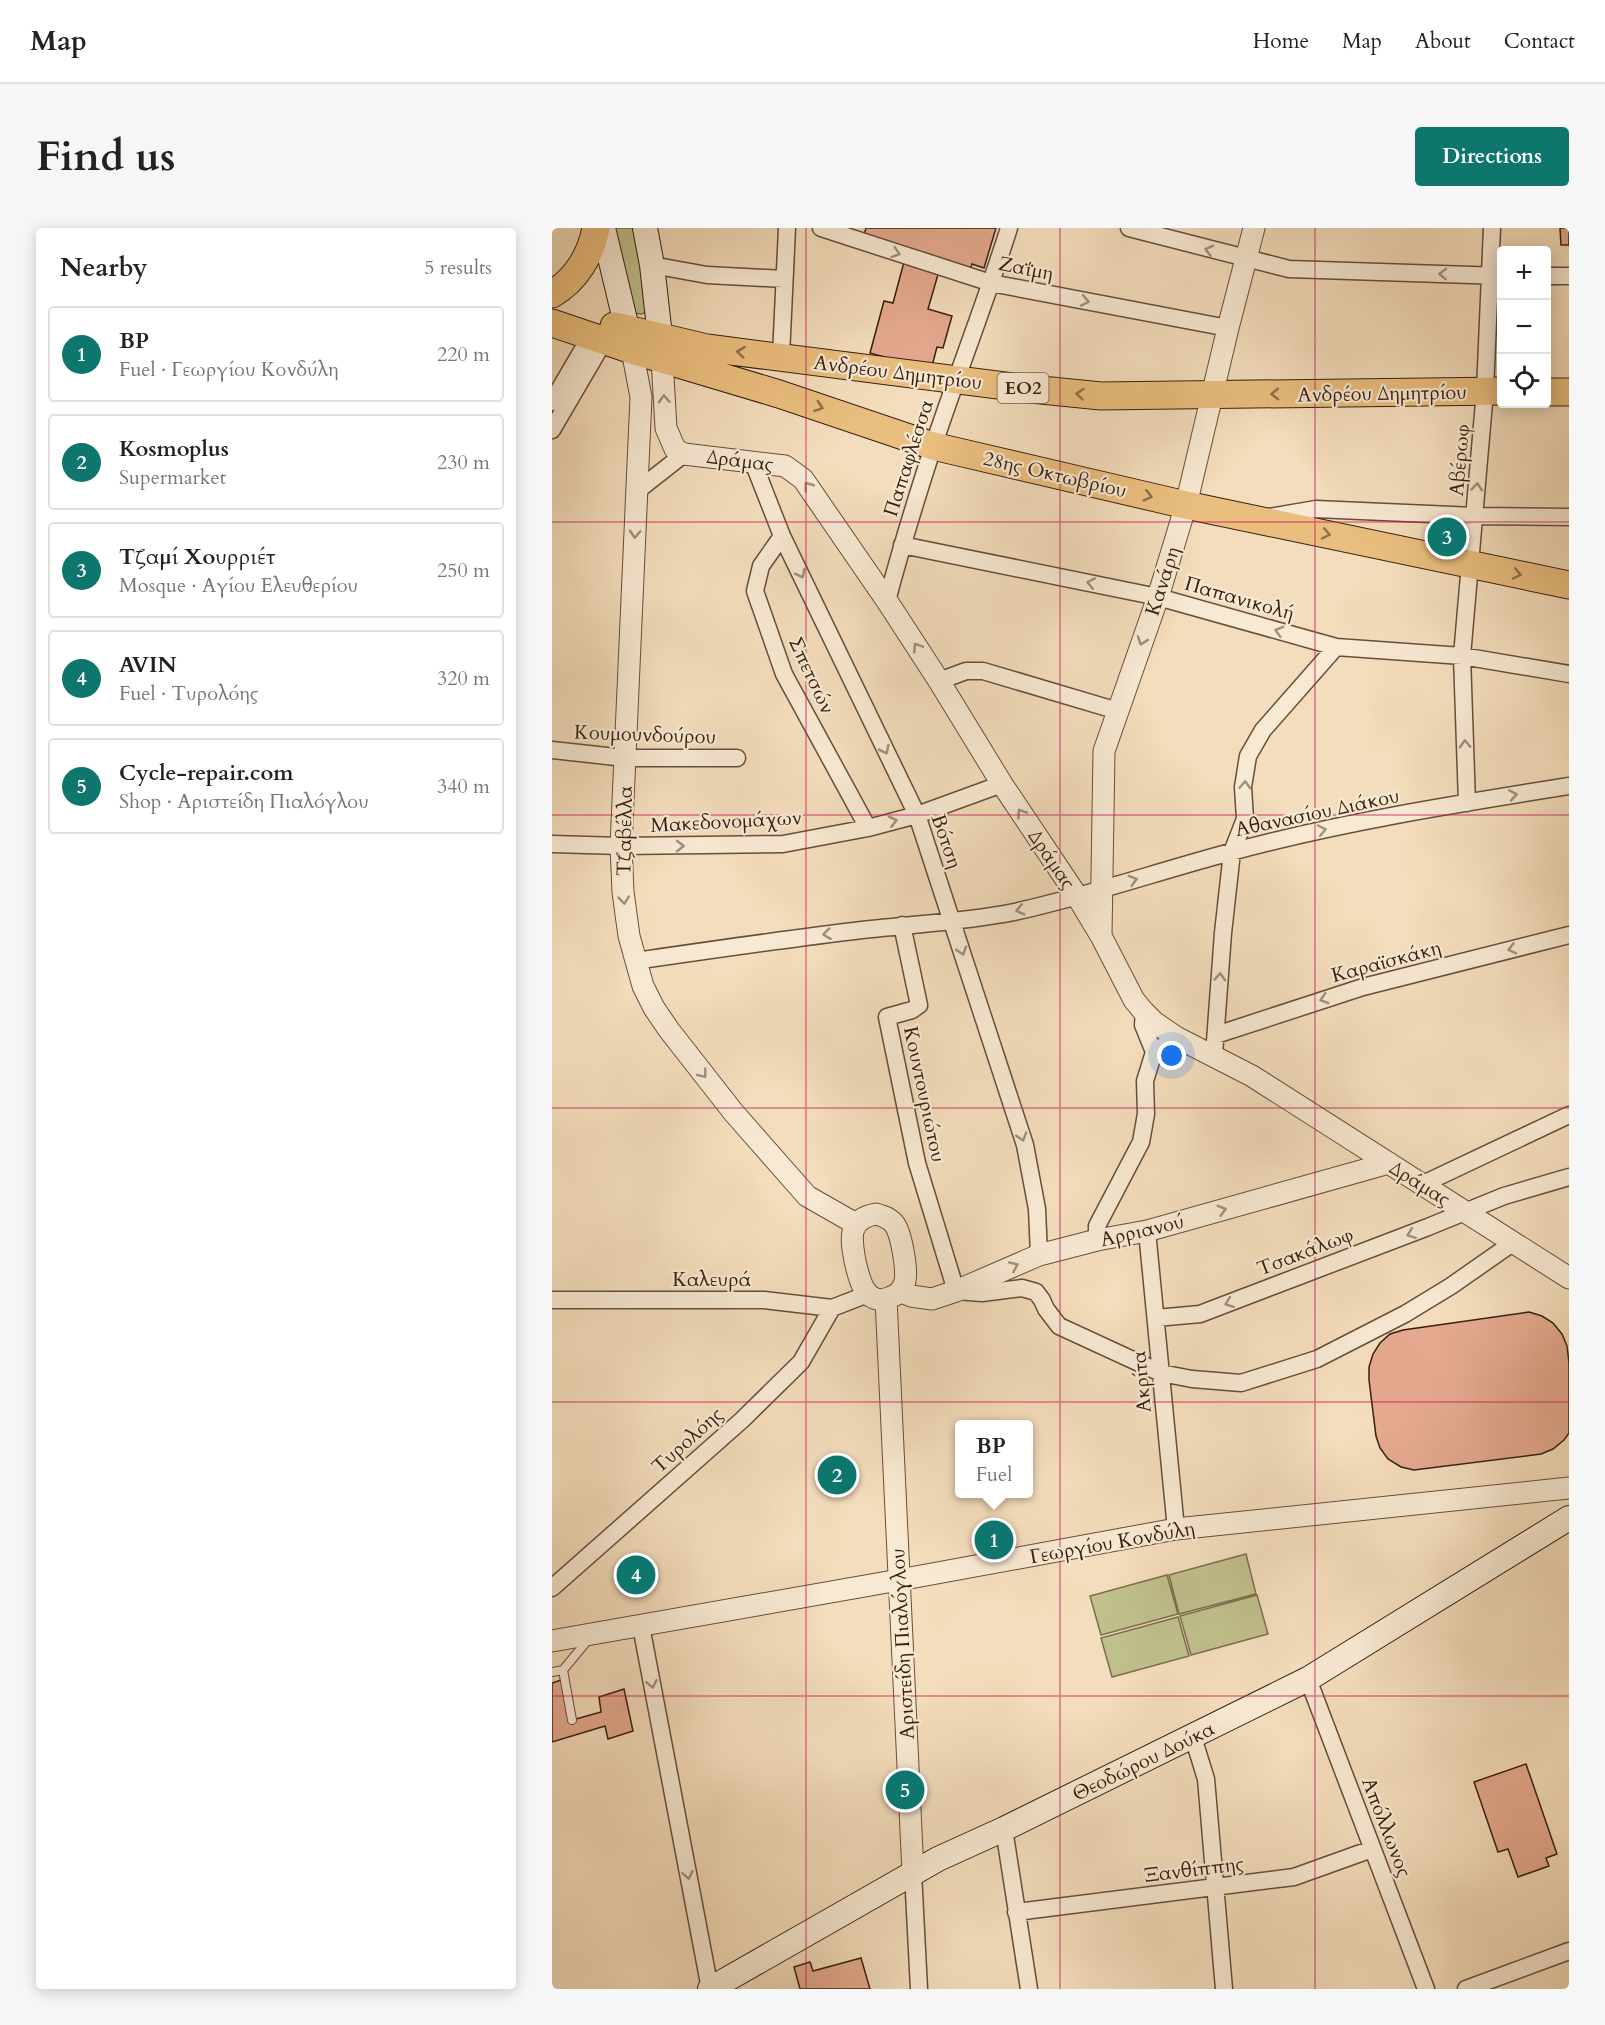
<!DOCTYPE html>
<html lang="en">
<head>
<meta charset="utf-8">
<style>
	:root { --surface:#fff; --page:#f6f6f6; --text:#222; --muted:#767676; --line:#e0e0e0; --accent:#0f766e }
	body { margin:0; font-family:Cardo,serif; background:var(--page); color:var(--text) }
	.controls { position:absolute; right:18px; top:18px; display:grid; overflow:hidden; border-radius:6px; box-shadow:0 3px 15px #0003 }
	.controls button { width:54px; height:54px; display:grid; place-items:center; padding:0; border:0; border-bottom:2px solid var(--line); background:var(--surface); color:var(--text); font:30px sans-serif }
	.you { position:absolute; left:620px; top:828px; width:21px; height:21px; margin:-15px; border:4px solid #fff; border-radius:50%; background:#1a73e8; box-shadow:0 0 0 9px #1a73e833 }
	.badge { display:grid; place-items:center; width:39px; height:39px; border-radius:50%; background:var(--accent); color:#fff; font-size:20px; font-weight:700 }
	.pin { position:absolute; translate:-50% -50%; border:3px solid #fff; box-shadow:0 2px 6px #0006 }
	.popup { position:absolute; left:403px; top:1192px; width:78px; height:78px; box-sizing:border-box; display:grid; place-content:center; border-radius:6px; background:var(--surface); filter:drop-shadow(0 2px 4px #0005); font-size:20px; white-space:nowrap; color:var(--muted) }
	.popup b { font-size:22px; color:var(--text) }
	.popup::after { content:''; position:absolute; left:50%; top:100%; margin-left:-12px; border:12px solid transparent; border-top-color:var(--surface) }
	.list { margin:0; padding:0; list-style:none }
	h2 { display:flex; justify-content:space-between; align-items:center; height:78px; margin:0; padding:0 24px; font-size:26px }
	h2 small { font-size:20px; font-weight:400; color:var(--muted) }
	.list li { display:grid; grid-template-columns:39px 1fr auto; gap:18px; align-items:center; box-sizing:border-box; height:96px; margin:0 12px 12px; padding:0 12px; border:2px solid var(--line); border-radius:6px }
	.list b { display:block; font-size:22px; white-space:nowrap }
	.list p { margin:0; font-size:20px; white-space:nowrap; color:var(--muted) }
	.list em { font-size:20px; font-style:normal; color:var(--muted) }
	.icon { flex:none; width:33px; height:33px; fill:none; stroke:currentColor; stroke-width:2; stroke-linecap:round; stroke-linejoin:round }
	.map { position:relative; flex:none; width:1017px; height:1761px; overflow:hidden; border-radius:6px }
	header { display:flex; align-items:center; gap:36px; box-sizing:border-box; height:84px; padding:0 30px; background:var(--surface); border-bottom:2px solid var(--line) }
	header strong { font-size:28px }
	nav { display:flex; gap:33px; margin-inline-start:auto; font-size:21px }
	.intro { display:flex; align-items:center; justify-content:space-between; box-sizing:border-box; height:144px; padding:0 36px }
	h1 { margin:0; font-size:42px }
	.button { padding:15px 27px; border-radius:6px; background:var(--accent); color:#fff; font-size:21px; font-weight:700 }
	main { display:flex; gap:36px; padding:0 36px }
	aside { flex:1; background:var(--surface); border-radius:6px; box-shadow:0 3px 15px #0003 }
	.map>svg:first-child { display:block }
</style>
</head>
<body>
<header>
<strong>Map</strong>
<nav><a>Home</a><a>Map</a><a>About</a><a>Contact</a></nav>
</header>
<div class="intro"><h1>Find us</h1><a class="button">Directions</a></div>
<main>
<aside>
<h2>Nearby<small>5 results</small></h2>
<ul class="list">
<li><span class="badge">1</span><div><b>BP</b><p>Fuel · Γεωργίου Κονδύλη</p></div><em>220 m</em></li>
<li><span class="badge">2</span><div><b>Kosmoplus</b><p>Supermarket</p></div><em>230 m</em></li>
<li><span class="badge">3</span><div><b>Τζαμί Χουρριέτ</b><p>Mosque · Αγίου Ελευθερίου</p></div><em>250 m</em></li>
<li><span class="badge">4</span><div><b>AVIN</b><p>Fuel · Τυρολόης</p></div><em>320 m</em></li>
<li><span class="badge">5</span><div><b>Cycle-repair.com</b><p>Shop · Αριστείδη Πιαλόγλου</p></div><em>340 m</em></li>
</ul>
</aside>
<div class="map">
<svg width="1017" height="1761" viewBox="0 0 1017 1761">
	<rect width="100%" height="100%" fill="#f4ddbc"/>
	<filter id="stains"><feTurbulence type="fractalNoise" baseFrequency=".00333" numOctaves="4"/><feColorMatrix values="0 0 0 0 .2 0 0 0 0 .09 0 0 0 0 .02 0 0 0 .5 -.17"/></filter>
	<radialGradient id="worn" r=".72"><stop offset=".6" stop-color="#630" stop-opacity="0"/><stop offset="1" stop-color="#630" stop-opacity=".3"/></radialGradient>
	<path fill="#c0c08d" stroke="#7b704e" stroke-width="1.5" d="M56,0h32l6,83 -4,3 -9,-1z
		M694,1326l10,40 -77,20 -10,-39z
		M615,1347l11,39 -77,21 -11,-39z
		M705,1367l11,39 -77,21 -11,-39z
		M626,1389l11,39 -77,21 -11,-39z"/>
	<path fill="#e5a98f" stroke="#361f10" stroke-width="1.5" d="M314,0h130l-12,40 -12,-4 -2,7 -106,-36z
		M1008,0h9v17h-8z
		M352,34l35,9 -11,38 24,7 -9,32 -6,-1 -6,23 -61,-17 14,-52 9,2z
		M906,294l7,20 -30,10 -6,-21z
		M977,1084l13,4 11,7 9,11 5,12 2,17v70l-5,7 -11,9 -12,5 -127,16 -13,-3 -13,-8 -8,-11 -4,-12 -7,-56v-13l4,-13 7,-11 10,-9 13,-4z
		M9,1452l8,41 32,-9 -2,-15 25,-8 9,42 -25,8 -3,-13 -53,16v-59z
		M974,1536l31,90 -11,4 3,8 -31,11 -10,-28 -10,3 -24,-70z
		M309,1730l9,31h-70l-6,-22 16,-5 3,9z"/>
	<g fill="none" stroke-linecap="round" stroke-linejoin="round">
		<g stroke="#664e3b" stroke-width="10">
			<path id="service" d="M11,1442l9,50
				M0,1444l11,-2 25,-30"/>
		</g>
		<g stroke="#664e3b" stroke-width="19">
			<path id="minor" d="M269,0l170,55 237,45
				M577,0l160,41 213,7
				M100,37l55,10 77,4
				M994,48h23
				M229,128l6,-128
				M0,174l38,-65
				M0,202l52,-89
				M201,234l29,74 135,279 108,330 12,64 2,46
				M85,263l47,-37
				M717,289l47,-8 159,7 94,1
				M230,308l-21,30 -6,25 29,83 84,154
				M350,317l256,52 178,50 126,9 107,18
				M335,373c14,-53 30,-105 47,-157 24,-72 52,-143 75,-216
				M387,453l27,-10h17l135,40
				M0,522l73,8h112
				M915,575l-5,-147 23,-265 7,-163
				M0,616l69,2 162,-2 85,-16 49,-13 85,-31
				M350,697l17,80 -7,5 -25,7 30,146 39,128 26,2 40,-5 14,4 6,8 4,9 13,17 102,47 31,6 49,4 76,-24 88,-45 46,-28 63,-44
				M83,733c76,-11 151,-22 227,-31 51,-6 103,-8 152,-18 74,-16 145,-41 217,-60 111,-30 225,-48 338,-66
				M592,784l-1,13 11,27
				M664,807l147,-48 206,-52
				M662,827l9,-122 9,-81 13,-33 -2,-32 5,-31 15,-26 73,-83
				M871,956l146,-69
				M595,1003l29,298
				M545,1012v-14l44,-84 5,-28 -1,-33 9,-29 22,-15
				M0,1072h212l68,8 36,-14
				M604,1090l44,-4 228,-87 76,-31 65,-19
				M0,1360l190,-168 59,-58 31,-54
				M89,1398l69,363
				M756,1451l118,310
				M641,1509l13,42 18,210
				M452,1601l25,160
				M361,1645l6,116
				M464,1684l278,-35 78,-28
				M914,1761l103,-38"/>
		</g>
		<g stroke="#664e3b" stroke-width="23">
			<path id="tertiary" d="M80,122l9,47 -20,449 2,46 6,44 14,50 11,22 15,22 65,83 73,83 49,28
				M110,131l4,69 9,21 9,5 101,12 18,13 84,122 52,80 63,103 75,112 24,40 33,64 10,12 10,10 22,15 76,39 317,202
				M549,708l3,-185 54,-154 28,-92 42,-177 26,-100
				M324,986c7,2 14,4 19,11 6,9 14,49 9,59 -2,6 -7,11 -13,13 -26,11 -32,-18 -36,-36 -4,-22 -8,-42 21,-47z
				M348,1063l11,5 21,3 24,-8 83,-36 58,-15 50,-9 242,-68
				M334,1071l27,574
				M0,1413l347,-61 277,-51 393,-41"/>
		</g>
		<g stroke="#361f10" stroke-width="26">
			<path id="secondary" d="M51,0l28,117
				M93,0l7,37 10,89
				M158,1761l228,-130 66,-30 304,-150 261,-161"/>
		</g>
		<g stroke="#361f10" stroke-width="29">
			<path id="primary" d="M0,66c24,-14 39,-39 44,-66
				M0,95l80,27 147,44 154,52 253,59 383,80
				M62,98l93,22 314,40 80,8 401,-5
				M994,164h23"/>
		</g>
		<use href="#service" stroke="#f8e9d3" stroke-width="8"/>
		<use href="#minor" stroke="#f8e9d3" stroke-width="16"/>
		<use href="#tertiary" stroke="#f8e9d3" stroke-width="21"/>
		<use href="#secondary" stroke="#f8e9d3" stroke-width="24"/>
		<use href="#primary" stroke="#eabe7e" stroke-width="27"/>
	</g>
	<defs><path id="oneway-chevron" d="M-2-3.5L2.5 0L-2 3.5" fill="none" stroke-width="1.6" stroke-linecap="round" stroke-linejoin="round" transform="scale(1.5)"/></defs>
	<g stroke="#a18e7b">
		<use href="#oneway-chevron" transform="translate(657 22) rotate(-165)"/>
		<use href="#oneway-chevron" transform="translate(344 25) rotate(18)"/>
		<use href="#oneway-chevron" transform="translate(891 46) rotate(-178)"/>
		<use href="#oneway-chevron" transform="translate(533 73) rotate(11)"/>
		<use href="#oneway-chevron" transform="translate(112 171) rotate(-93)"/>
		<use href="#oneway-chevron" transform="translate(256 258) rotate(-127)"/>
		<use href="#oneway-chevron" transform="translate(925 259) rotate(-85)"/>
		<use href="#oneway-chevron" transform="translate(83 306) rotate(93)"/>
		<use href="#oneway-chevron" transform="translate(249 346) rotate(64)"/>
		<use href="#oneway-chevron" transform="translate(539 355) rotate(-169)"/>
		<use href="#oneway-chevron" transform="translate(727 403) rotate(-164)"/>
		<use href="#oneway-chevron" transform="translate(590 413) rotate(109)"/>
		<use href="#oneway-chevron" transform="translate(365 419) rotate(-123)"/>
		<use href="#oneway-chevron" transform="translate(913 516) rotate(-92)"/>
		<use href="#oneway-chevron" transform="translate(333 522) rotate(64)"/>
		<use href="#oneway-chevron" transform="translate(693 557) rotate(-87)"/>
		<use href="#oneway-chevron" transform="translate(961 567) rotate(-9)"/>
		<use href="#oneway-chevron" transform="translate(469 585) rotate(-124)"/>
		<use href="#oneway-chevron" transform="translate(341 593) rotate(-14)"/>
		<use href="#oneway-chevron" transform="translate(770 602) rotate(-12)"/>
		<use href="#oneway-chevron" transform="translate(128 618)"/>
		<use href="#oneway-chevron" transform="translate(581 652) rotate(-16)"/>
		<use href="#oneway-chevron" transform="translate(72 672) rotate(84)"/>
		<use href="#oneway-chevron" transform="translate(468 682) rotate(167)"/>
		<use href="#oneway-chevron" transform="translate(275 706) rotate(173)"/>
		<use href="#oneway-chevron" transform="translate(960 721) rotate(166)"/>
		<use href="#oneway-chevron" transform="translate(410 723) rotate(72)"/>
		<use href="#oneway-chevron" transform="translate(668 749) rotate(-86)"/>
		<use href="#oneway-chevron" transform="translate(772 771) rotate(163)"/>
		<use href="#oneway-chevron" transform="translate(151 846) rotate(52)"/>
		<use href="#oneway-chevron" transform="translate(470 909) rotate(73)"/>
		<use href="#oneway-chevron" transform="translate(670 982) rotate(-16)"/>
		<use href="#oneway-chevron" transform="translate(859 1006) rotate(159)"/>
		<use href="#oneway-chevron" transform="translate(462 1038) rotate(-24)"/>
		<use href="#oneway-chevron" transform="translate(677 1075) rotate(159)"/>
		<use href="#oneway-chevron" transform="translate(100 1456) rotate(79)"/>
		<use href="#oneway-chevron" transform="translate(136 1647) rotate(79)"/>
	</g>
	<g stroke="#906e47">
		<use href="#oneway-chevron" transform="translate(189 124) rotate(-174)"/>
		<use href="#oneway-chevron" transform="translate(528 166) rotate(-175)"/>
		<use href="#oneway-chevron" transform="translate(723 166) rotate(179)"/>
		<use href="#oneway-chevron" transform="translate(267 179) rotate(19)"/>
		<use href="#oneway-chevron" transform="translate(596 268) rotate(13)"/>
		<use href="#oneway-chevron" transform="translate(774 306) rotate(12)"/>
		<use href="#oneway-chevron" transform="translate(965 346) rotate(12)"/>
	</g>
	<path fill="none" stroke="#c2185b" stroke-width="1.5" stroke-opacity="0.55" d="M254,0v1761M508,0v1761M763,0v1761M0,294h1017M0,587h1017M0,880h1017M0,1174h1017M0,1468h1017"/>
	<g text-anchor="middle" stroke-width="4.5" stroke-linejoin="round" paint-order="stroke">
		<rect fill="#f8e9d3" stroke="#705c4a" stroke-width="1.5" x="445.5" y="145" width="51" height="30" rx="4.5"/>
		<g font-size="18" font-weight="bold" fill="#361f10">
			<text x="471" y="166">ΕΟ2</text>
		</g>
		<g font-size="20" fill="#361f10" stroke="#f8e9d3">
			<text transform="translate(474 40) rotate(11)" y="7">Ζαΐμη</text>
			<text transform="translate(346 144) rotate(7)" y="7">Ανδρέου Δημητρίου</text>
			<text transform="translate(830 165) rotate(-1)" y="7">Ανδρέου Δημητρίου</text>
			<text transform="translate(356 230) rotate(-72)" y="7">Παπαφλέσσα</text>
			<text transform="translate(188 232) rotate(7)" y="7">Δράμας</text>
			<text transform="translate(907 232) rotate(-85)" y="7">Αβέρωφ</text>
			<text transform="translate(503 246) rotate(13)" y="7">28ης Οκτωβρίου</text>
			<text transform="translate(610 353) rotate(-72)" y="7">Κανάρη</text>
			<text transform="translate(688 370) rotate(16)" y="7">Παπανικολή</text>
			<text transform="translate(260 447) rotate(65)" y="7">Σπετσών</text>
			<text transform="translate(93 506) rotate(2)" y="7">Κουμουνδούρου</text>
			<text transform="translate(765 584) rotate(-12)" y="7">Αθανασίου Διάκου</text>
			<text transform="translate(174 593) rotate(-3)" y="7">Μακεδονομάχων</text>
			<text transform="translate(72 603) rotate(-89)" y="7">Τζαβέλλα</text>
			<text transform="translate(395 613) rotate(71)" y="7">Βότση</text>
			<text transform="translate(500 631) rotate(56)" y="7">Δράμας</text>
			<text transform="translate(834 733) rotate(-15)" y="7">Καραϊσκάκη</text>
			<text transform="translate(373 866) rotate(78)" y="7">Κουντουριώτου</text>
			<text transform="translate(868 955) rotate(32)" y="7">Δράμας</text>
			<text transform="translate(590 1002) rotate(-13)" y="7">Αρριανού</text>
			<text transform="translate(753 1023) rotate(-21)" y="7">Τσακάλωφ</text>
			<text x="160" y="1058">Καλευρά</text>
			<text transform="translate(589 1154) rotate(-95)" y="7">Ακρίτα</text>
			<text transform="translate(135 1212) rotate(-42)" y="7">Τυρολόης</text>
			<text transform="translate(560 1314) rotate(-10)" y="7">Γεωργίου Κονδύλη</text>
			<text transform="translate(350 1416) rotate(-93)" y="7">Αριστείδη Πιαλόγλου</text>
			<text transform="translate(591 1533) rotate(-26)" y="7">Θεοδώρου Δούκα</text>
			<text transform="translate(835 1599) rotate(69)" y="7">Απόλλωνος</text>
			<text transform="translate(642 1641) rotate(-7)" y="7">Ξανθίππης</text>
		</g>
	</g>
	<rect width="100%" height="100%" filter="url(#stains)"/>
	<rect width="100%" height="100%" fill="url(#worn)"/>
</svg>
<div class="controls">
<button>+</button>
<button>−</button>
<button><svg class="icon" aria-label="locate" viewBox="0 0 24 24"><circle cx="12" cy="12" r="6"/><path d="M12 2v4M12 18v4M2 12h4M18 12h4"/></svg></button>
</div>
<div class="you"></div>
<div class="pin badge" style="left:442px;top:1312px">1</div>
<div class="popup"><b>BP</b>Fuel</div>
<div class="pin badge" style="left:285px;top:1247px">2</div>
<div class="pin badge" style="left:895px;top:309px">3</div>
<div class="pin badge" style="left:84px;top:1347px">4</div>
<div class="pin badge" style="left:353px;top:1562px">5</div>
</div>
</main>
</body>
</html>
